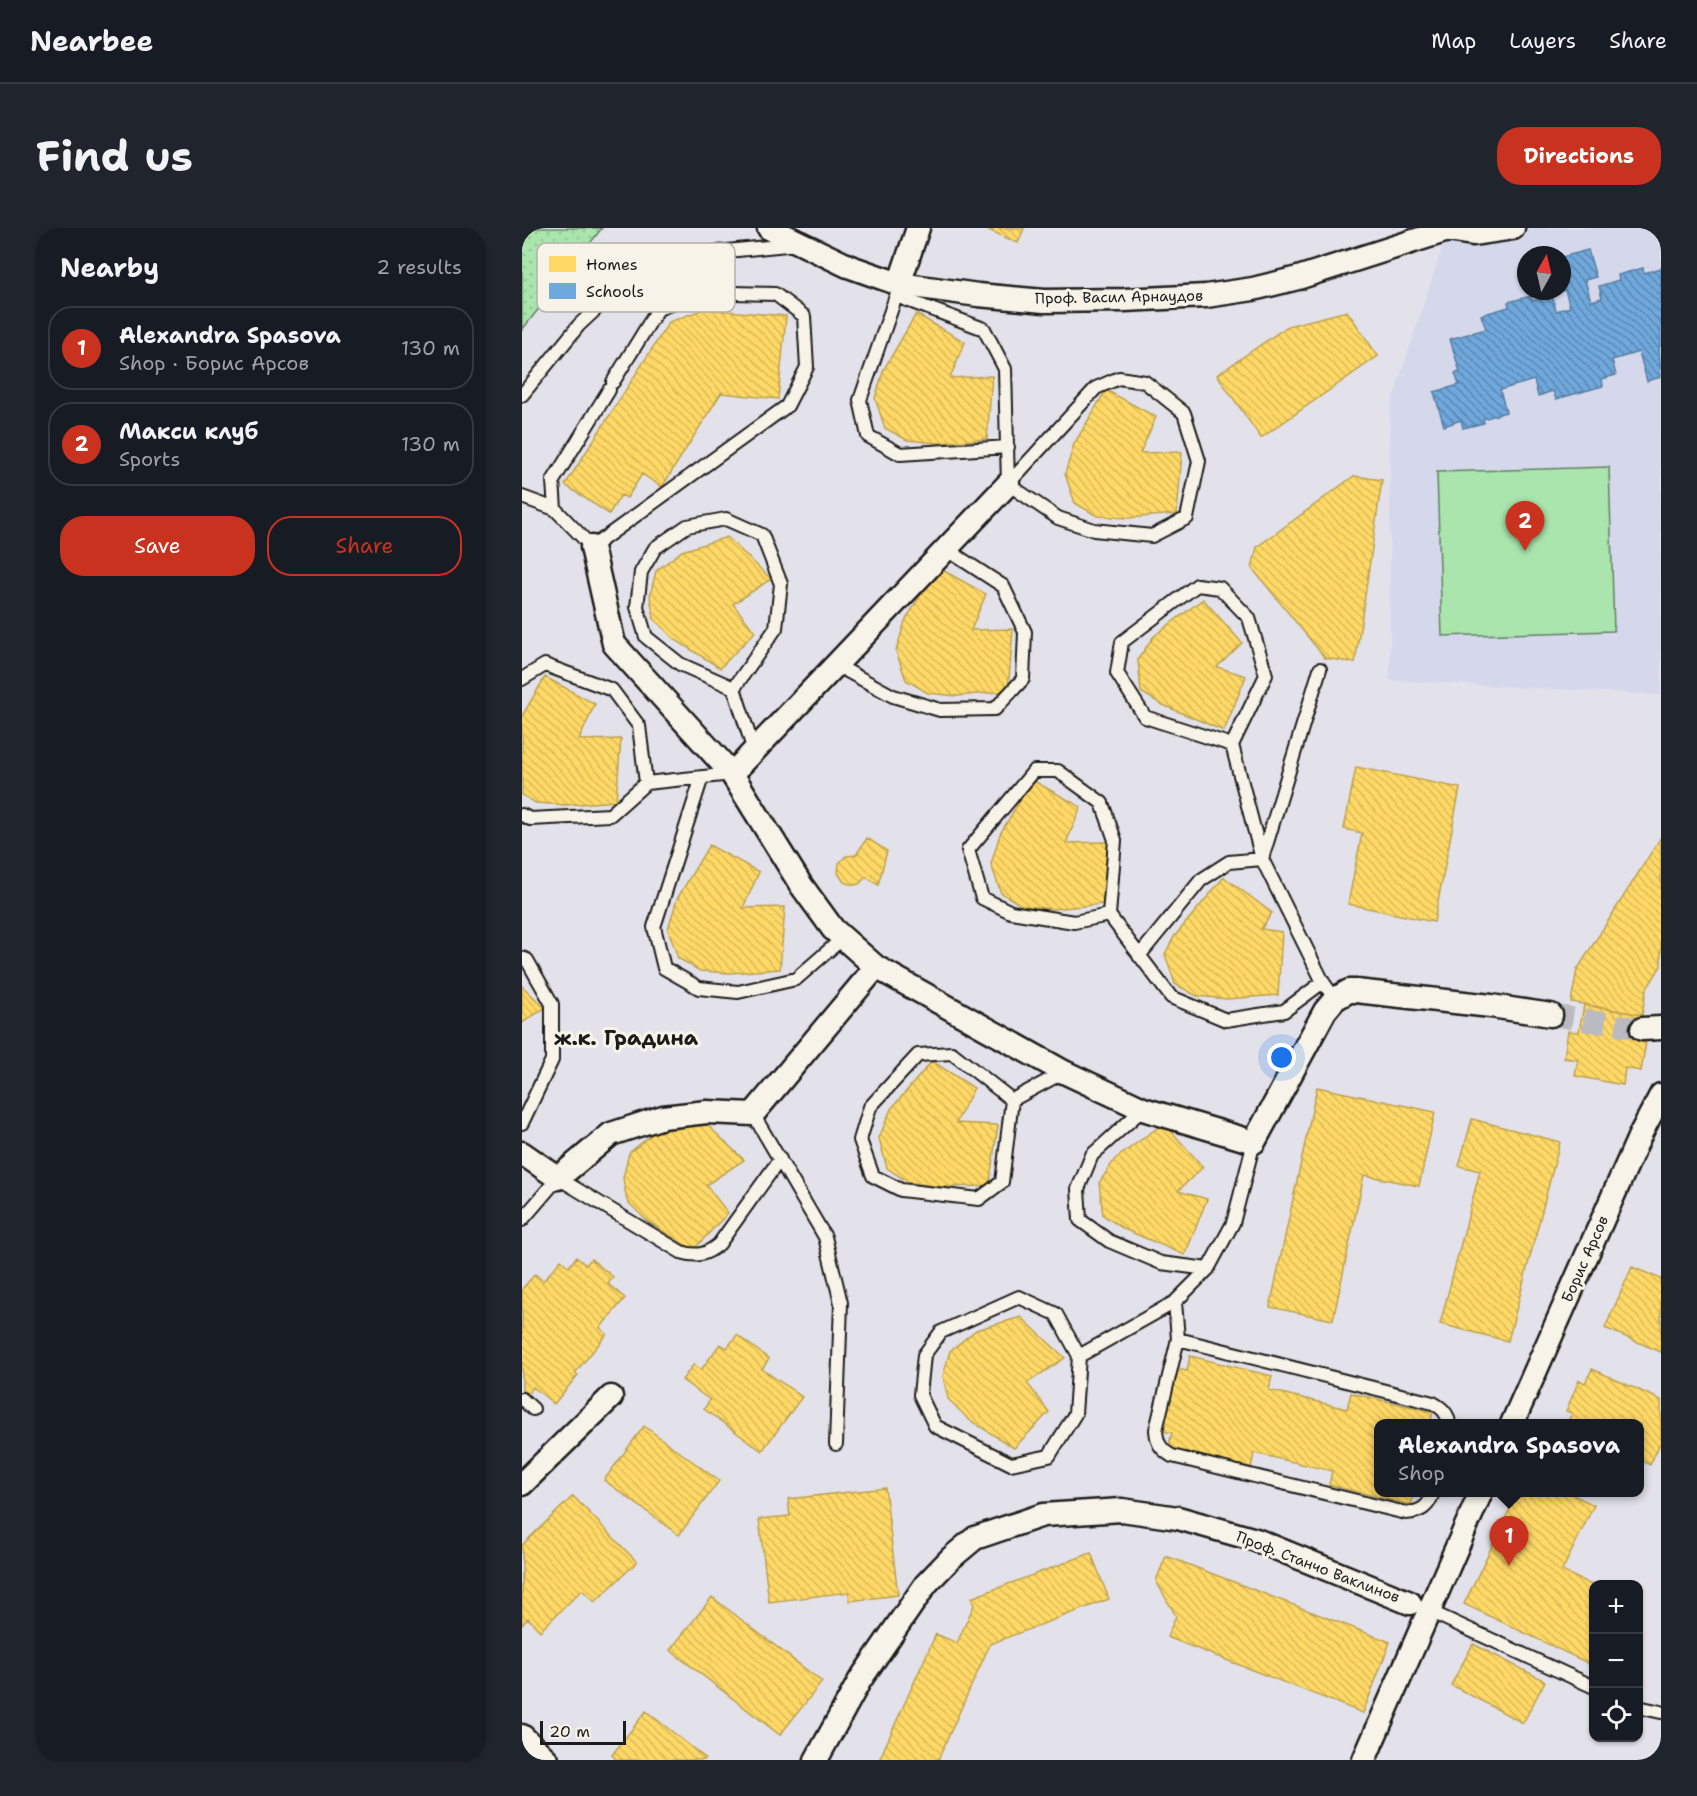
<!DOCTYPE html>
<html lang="en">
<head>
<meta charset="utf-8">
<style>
	:root { --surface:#171b24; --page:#20242c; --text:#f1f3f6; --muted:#9ea1a6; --line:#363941; --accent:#c8321e }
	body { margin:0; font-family:"Shantell Sans",sans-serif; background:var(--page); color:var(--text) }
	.controls { position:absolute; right:18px; bottom:18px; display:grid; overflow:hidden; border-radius:12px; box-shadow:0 2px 4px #0004 }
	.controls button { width:54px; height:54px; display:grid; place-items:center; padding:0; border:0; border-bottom:2px solid var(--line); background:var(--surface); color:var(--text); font:30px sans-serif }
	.compass { position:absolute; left:995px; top:18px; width:54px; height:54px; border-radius:50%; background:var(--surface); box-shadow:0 2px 4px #0004; rotate:8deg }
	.scale { position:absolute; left:18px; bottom:15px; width:86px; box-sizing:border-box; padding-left:6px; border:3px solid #1c1c1c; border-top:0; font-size:16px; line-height:21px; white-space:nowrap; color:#1c1c1c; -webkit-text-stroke:4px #f7f3e8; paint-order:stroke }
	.you { position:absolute; left:760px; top:830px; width:21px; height:21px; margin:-15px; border:4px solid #fff; border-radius:50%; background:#1a73e8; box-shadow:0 0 0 9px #1a73e833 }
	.badge { display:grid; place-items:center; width:39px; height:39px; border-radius:50%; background:var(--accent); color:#fff; font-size:20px; font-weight:700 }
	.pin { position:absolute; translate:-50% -50px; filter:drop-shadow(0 2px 3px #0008) }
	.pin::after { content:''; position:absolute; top:32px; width:21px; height:18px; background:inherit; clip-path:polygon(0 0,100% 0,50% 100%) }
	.popup { position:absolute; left:852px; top:1191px; width:270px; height:78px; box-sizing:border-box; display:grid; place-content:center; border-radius:12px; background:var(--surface); filter:drop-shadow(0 2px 4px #0005); font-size:20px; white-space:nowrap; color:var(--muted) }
	.popup b { font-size:22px; color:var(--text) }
	.popup::after { content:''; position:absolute; left:50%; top:100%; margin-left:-12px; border:12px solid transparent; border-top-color:var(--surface) }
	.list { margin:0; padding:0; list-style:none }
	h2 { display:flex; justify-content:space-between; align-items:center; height:78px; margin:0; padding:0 24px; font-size:26px }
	h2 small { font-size:20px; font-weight:400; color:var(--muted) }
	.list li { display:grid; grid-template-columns:39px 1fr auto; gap:18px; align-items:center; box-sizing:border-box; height:84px; margin:0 12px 12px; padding:0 12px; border:2px solid var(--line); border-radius:24px }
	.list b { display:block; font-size:22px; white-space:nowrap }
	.list p { margin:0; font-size:20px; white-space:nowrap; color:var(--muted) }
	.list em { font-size:20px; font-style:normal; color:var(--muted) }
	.actions { display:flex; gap:12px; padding:18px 24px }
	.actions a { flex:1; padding:14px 0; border:2px solid var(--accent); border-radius:24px; text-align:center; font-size:21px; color:var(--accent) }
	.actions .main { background:var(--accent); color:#fff }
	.icon { flex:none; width:33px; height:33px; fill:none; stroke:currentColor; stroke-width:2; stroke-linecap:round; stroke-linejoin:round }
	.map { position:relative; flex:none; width:1139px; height:1532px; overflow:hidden; border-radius:24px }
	header { display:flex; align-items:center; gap:36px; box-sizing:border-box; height:84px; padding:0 30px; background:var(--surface); border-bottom:2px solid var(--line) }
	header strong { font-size:28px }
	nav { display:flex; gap:33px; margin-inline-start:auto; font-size:21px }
	.intro { display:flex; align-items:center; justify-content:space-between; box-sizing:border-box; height:144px; padding:0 36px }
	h1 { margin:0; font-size:42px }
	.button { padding:15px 27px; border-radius:24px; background:var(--accent); color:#fff; font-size:21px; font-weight:700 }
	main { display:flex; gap:36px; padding:0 36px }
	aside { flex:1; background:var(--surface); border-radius:24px; box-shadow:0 2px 4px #0004 }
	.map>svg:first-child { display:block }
</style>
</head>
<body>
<header>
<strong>Nearbee</strong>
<nav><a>Map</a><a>Layers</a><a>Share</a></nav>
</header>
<div class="intro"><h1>Find us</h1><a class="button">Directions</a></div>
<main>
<aside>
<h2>Nearby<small>2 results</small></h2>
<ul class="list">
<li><span class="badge">1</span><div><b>Alexandra Spasova</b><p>Shop · Борис Арсов</p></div><em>130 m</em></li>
<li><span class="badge">2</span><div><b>Макси клуб</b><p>Sports</p></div><em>130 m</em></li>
</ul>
<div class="actions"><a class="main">Save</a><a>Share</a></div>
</aside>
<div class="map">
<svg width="1139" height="1532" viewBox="0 0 1139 1532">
	<defs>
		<pattern id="grass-dots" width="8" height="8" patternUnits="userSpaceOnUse" patternTransform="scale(1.5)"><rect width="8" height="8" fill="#a9e5ac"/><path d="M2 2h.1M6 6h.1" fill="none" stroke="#91c493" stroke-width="1.8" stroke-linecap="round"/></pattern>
		<pattern id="homes-back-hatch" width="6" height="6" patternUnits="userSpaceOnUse" patternTransform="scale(1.5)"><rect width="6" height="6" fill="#ffd966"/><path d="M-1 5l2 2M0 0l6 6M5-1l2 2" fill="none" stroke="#daba58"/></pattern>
		<pattern id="schools-back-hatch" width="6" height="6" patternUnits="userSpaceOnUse" patternTransform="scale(1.5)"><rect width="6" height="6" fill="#6fa8dc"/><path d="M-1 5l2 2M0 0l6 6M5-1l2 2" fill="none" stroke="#5a88b2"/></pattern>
	</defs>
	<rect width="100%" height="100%" fill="#e3e2ea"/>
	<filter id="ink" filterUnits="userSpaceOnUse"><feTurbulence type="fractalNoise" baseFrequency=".0167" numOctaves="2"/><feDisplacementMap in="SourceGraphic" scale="12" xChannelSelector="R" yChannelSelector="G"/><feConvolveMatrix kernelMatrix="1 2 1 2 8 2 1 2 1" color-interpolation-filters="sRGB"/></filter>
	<g filter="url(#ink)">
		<path fill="#d5d7eb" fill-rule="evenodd" d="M991,0h148v467l-271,-15v-272l58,-178zM1004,27h36v36h-36z"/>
		<path fill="url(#grass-dots)" stroke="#628064" stroke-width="1.5" d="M0,0h80l-80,102z"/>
		<path fill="#a9e5ac" stroke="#628064" stroke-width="1.5" d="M1087,239l5,164 -172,5 -5,-164z"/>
		<path fill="url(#homes-back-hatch)" stroke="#bba050" stroke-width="1.5" d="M462,0h40l-6,15z
			M182,81l82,7 -8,83 -57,-6 -59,94 -20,-13 -15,24 -6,-3 -12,19 -44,-29 104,-163z
			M825,83l31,45 -117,82 -44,-63 71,-49z
			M394,86l49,28 -15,36 42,-2 -5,63 -50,4 -30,-3 -22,-12 -10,-30 9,-29z
			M584,162l50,27 -16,36 42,-1 -5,62 -50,4 -30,-2 -22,-13 -10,-29 9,-30z
			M832,248l28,4 -27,183 -30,-5 -73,-90 5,-21z
			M205,309l44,42 -38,25 22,28 -35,36 -46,-29 -20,-20 -4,-23 6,-25 26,-20z
			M415,339l49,27 -15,36 42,-1 -5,62 -51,5 -29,-3 -22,-13 -10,-29 9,-30z
			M681,371l39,44 -25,24 29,9 -22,55 -61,-26 -22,-13 -3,-33 16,-23z
			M23,449l50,27 -16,36 42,-1 -5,62 -50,4 -30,-2 -14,-8v-79z
			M834,539l104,21 -26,134 -86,-18 14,-71 -18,-4z
			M510,552l49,27 -15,36 42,-1 -5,62 -51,5 -29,-3 -22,-13 -10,-29 9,-30z
			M1139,609v129l-15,24 -4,25 -71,-13 6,-32z
			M345,610l20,13 -9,34 -12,-8 -7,7 -5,1 -10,-3 -6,-9 1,-10 7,-7 10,-1z
			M187,617l50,27 -16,36 42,-1 -5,62 -50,4 -30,-2 -22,-13 -10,-29 9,-30z
			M702,649l48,36 -11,16 21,3 -4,63 -51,4 -30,-3 -22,-12 -10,-30 9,-17z
			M0,758l23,22 -23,15z
			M1062,777l58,10 -5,25 9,2 -5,29 -16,-3 -2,17 -48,-9 3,-16 -14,-2 4,-27 11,1z
			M410,833l42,27 -18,35 42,2 -9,61 -51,1 -30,-5 -21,-14 -8,-30 12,-29z
			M795,859l118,25 -16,74 -55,-11 -31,145 -63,-13z
			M178,890l44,42 -38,25 22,28 -35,37 -46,-29 -20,-20 -4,-23 6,-25 26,-21z
			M950,891l88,23 -52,199 -68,-17 40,-153 -21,-5z
			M642,895l39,44 -25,24 29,8 -22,56 -61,-26 -21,-14 -4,-32 16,-24z
			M54,1029l10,8 5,-6 22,18 -5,7 17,14 -25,30 7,6 -32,39 3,2 -24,29 -21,-17 -8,10 -3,-2v-106l13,-15 8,7 18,-21 8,7z
			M1110,1039l29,12v73l-56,-24z
			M499,1089l44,41 -38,25 22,29 -35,36 -46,-29 -20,-20 -5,-23 7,-25 26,-21z
			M215,1107l32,24 -7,10 40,28 -40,54 -58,-42 6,-9 -28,-20 12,-16 7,6 19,-26 7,4z
			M668,1128l82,20 -3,14 78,19 4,-16 82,19 -3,12h-52v68h36l-3,13 -82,-20 3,-14 -78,-18 -3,15 -83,-20 4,-15 -9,-2 14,-62 10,2z
			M1070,1141l69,31v41l-11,24 -10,-5v-36h-73l5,-11 -6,-2 13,-31 6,3z
			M122,1198l75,55 -40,54 -75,-55z
			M363,1260l13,107 -48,6 -1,-9 -80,10 -10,-83 31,-3 -2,-17z
			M996,1264h49l27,13 -32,66 32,15v80l-130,-62z
			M51,1268l64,66 -42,40 -13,-12 -42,41 -12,-13 -6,7v-80z
			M569,1325l18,46 -119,45 -52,116h-59l57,-126 21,9 17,-38 -3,-7z
			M644,1328l224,86 -27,71 -196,-76 9,-21 -20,-35z
			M190,1369l110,85 -42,53 -110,-85z
			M951,1416l72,37 -22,42 -72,-38z
			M124,1483l59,47 -1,2h-87l-5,-5z"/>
		<path fill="url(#schools-back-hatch)" stroke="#567ea2" stroke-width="1.5" d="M1066,22l8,27 -11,3 6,21 11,-3 -3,-12 20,-6 -1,-5 25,-7 1,5 17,-5v78h-2l2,31 -14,4 -8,-29 -27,8 4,15 -14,4 1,7 -47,13 -3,-8 -15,5 -4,-16 -34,10 6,22 -23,7 1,4 -21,5 -2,-8 -17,6 -10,-34 25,-7 -4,-12 5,-1 -10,-33 36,-10 -5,-14 28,-8 -1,-5 23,-6 1,5 20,-6 4,16 14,-4 -5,-17 -3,1v-34z"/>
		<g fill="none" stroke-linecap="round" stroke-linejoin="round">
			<path stroke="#bbbac1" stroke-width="22" stroke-dasharray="22 11" stroke-linecap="butt" d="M1029,787l91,14"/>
			<g stroke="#1c1c1c" stroke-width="16">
				<path id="service" d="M597,150l26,4 39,31 15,48 -12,57 -35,18 -58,-6 -36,-12 -50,-34 88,-96z
					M87,162l-56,91 2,28 37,38 195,-141 20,-39 -3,-51 -29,-22 -76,-2 -41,17 -45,73
					M0,167l57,-70 62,-58 26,-10 130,-13
					M486,219l-108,7 -32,-18 -8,-36 36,-104 88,33 21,40 3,115
					M0,269l33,12
					M314,437l57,31 47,14 55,-1 28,-30 2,-47 -22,-46 -57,-37
					M0,451l23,-14 67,25 27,36 7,57
					M212,460l42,-60 5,-44 -19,-49 -36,-16 -39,7 -32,22 -14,24 -4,35 9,30 34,27 54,24 20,63
					M710,517l-87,-28 -28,-44 5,-31 75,-57 23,3 29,30 17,57 -34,70 30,114 61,123 12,17
					M180,549l-48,150 10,41 35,20 39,4 58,-13 47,-41
					M0,587l8,4 80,-4 36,-32 86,-9
					M587,687l-35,7 -63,-10 -29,-14 -14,-48 66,-79h24l44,32 13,37 -6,75 62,82 55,23 58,-9 39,-29
					M617,728l62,-76 28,-18 33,-3 58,-190
					M0,730l5,2 25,44v56l-30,63
					M490,872l-60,-47 -34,2 -48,52 -10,33 13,36 28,14 78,9 23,-17 10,-82 52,-28
					M621,881l-51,46 -14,34 2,31 29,21 52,22 47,6
					M231,886l72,123 16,66 -5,141
					M0,992l36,-42 123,74c16,5 25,3 38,-8l61,-85
					M653,1074l3,37 -22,91c1,13 4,19 16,26l234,57c15,-1 23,-6 27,-21
					M656,1111l255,64c9,5 15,10 16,21
					M557,1128l-23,-42 -37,-17 -78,35 -17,23 -4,40 15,31 76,38 38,-8 26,-42 4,-58 96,-54 33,-33 25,-46 21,-81
					M0,1171l11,10
					M907,1383l165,76
					M1116,1479l23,5"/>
			</g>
			<g stroke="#1c1c1c" stroke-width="27">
				<path id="minor" d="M247,0l79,38 51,18 79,11 66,6 80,-1 82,-4 47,-7 45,-11 150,-48 25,4 40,-6
					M377,56l19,-56
					M70,319l22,97 118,130 69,111 32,44 43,38 188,105 79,37 111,33 71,-131 10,-12 14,-8h7l135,15 60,9
					M210,546l276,-290
					M1120,801l19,-1
					M0,925l36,25 53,-44 52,-17 44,-5 46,2 123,-147
					M990,1196l129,-291 20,-38
					M0,1256l89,-87
					M0,1508l25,24
					M294,1532l44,-80 66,-96 25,-26 24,-20 68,-23 79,-5 56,8 78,22 154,63
					M842,1532l117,-268"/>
			</g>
			<use href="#service" stroke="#f7f3e8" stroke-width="12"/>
			<use href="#minor" stroke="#f7f3e8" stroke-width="22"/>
		</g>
	</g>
	<g text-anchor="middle" stroke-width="6" stroke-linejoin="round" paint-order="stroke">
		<g font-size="15" fill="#1c1c1c" stroke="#f7f3e8">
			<text transform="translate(597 69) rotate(-1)" y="5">Проф. Васил Арнаудов</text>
			<text transform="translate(1063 1031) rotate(-66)" y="5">Борис Арсов</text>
			<text transform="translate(796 1339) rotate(21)" y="5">Проф. Станчо Ваклинов</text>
		</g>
		<g font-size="21" font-weight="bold" fill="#1c1c1c" stroke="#f7f3e8">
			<text x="104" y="817">ж.к. Градина</text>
		</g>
	</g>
	<rect x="15" y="15" width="198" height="69" rx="9" fill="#f7f3e8" stroke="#b5b2ab" stroke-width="1.5"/>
	<rect x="27" y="28" width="27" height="16" fill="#ffd966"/>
	<rect x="27" y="55" width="27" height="16" fill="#6fa8dc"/>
	<g font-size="16" fill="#1c1c1c">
		<text x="64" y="42">Homes</text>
		<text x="64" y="69">Schools</text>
	</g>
</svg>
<div class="controls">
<button>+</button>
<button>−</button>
<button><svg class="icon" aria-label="locate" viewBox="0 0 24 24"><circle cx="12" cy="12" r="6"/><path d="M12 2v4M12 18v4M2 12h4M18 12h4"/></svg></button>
</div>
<svg class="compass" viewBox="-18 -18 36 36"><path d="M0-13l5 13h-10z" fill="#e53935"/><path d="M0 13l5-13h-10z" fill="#9ea1a6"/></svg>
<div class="scale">20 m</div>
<div class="you"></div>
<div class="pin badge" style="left:987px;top:1338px">1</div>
<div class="popup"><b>Alexandra Spasova</b>Shop</div>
<div class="pin badge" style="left:1003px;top:323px">2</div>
</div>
</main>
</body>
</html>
